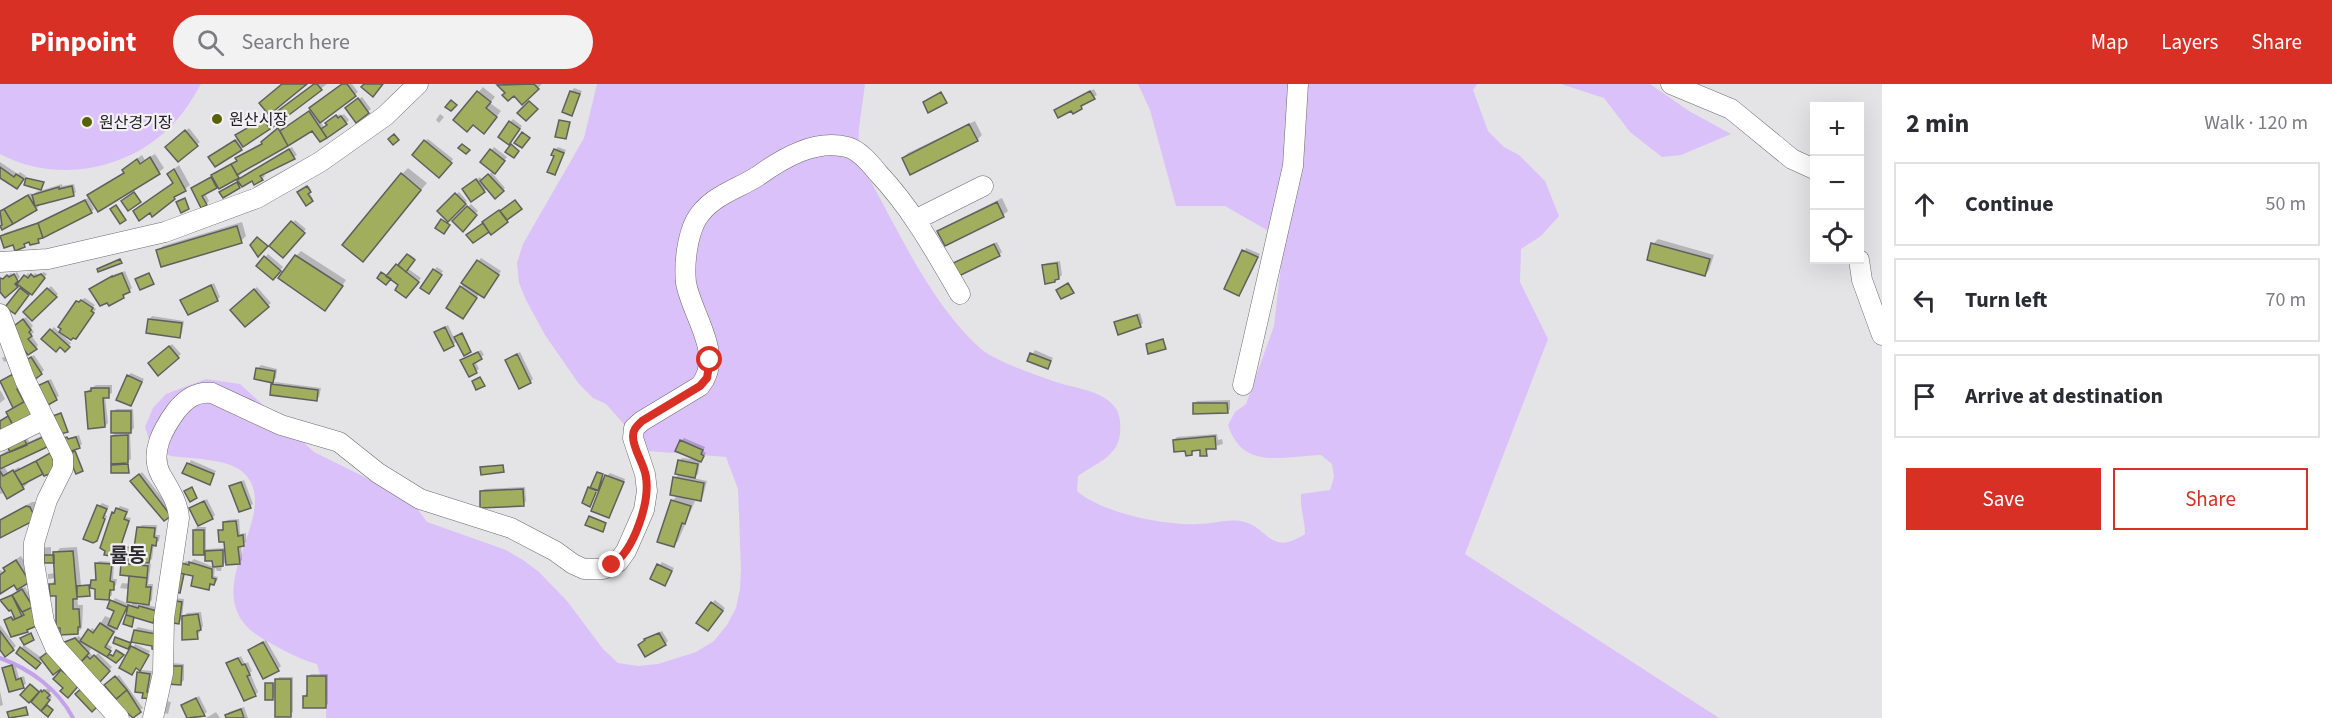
<!DOCTYPE html>
<html lang="en">
<head>
<meta charset="utf-8">
<style>
	:root { --surface:#fff; --page:#f2f2f3; --text:#2b2b33; --muted:#7c7c81; --line:#e1e1e2; --accent:#d93025 }
	body { margin:0; font-family:"Source Sans 3","Noto Sans KR",sans-serif; background:var(--page); color:var(--text) }
	.controls { position:absolute; right:18px; top:18px; display:grid; overflow:hidden; border-radius:0px; box-shadow:0 6px 24px #0002 }
	.controls button { width:54px; height:54px; display:grid; place-items:center; padding:0; border:0; border-bottom:2px solid var(--line); background:var(--surface); color:var(--text); font:30px sans-serif }
	.stop { position:absolute; width:18px; height:18px; margin:-14px; border:4px solid #d93025; border-radius:50%; background:#fff }
	.stop.end { background:#d93025; border-color:#fff; box-shadow:0 2px 6px #0008 }
	.list { margin:0; padding:0; list-style:none }
	h2 { display:flex; justify-content:space-between; align-items:center; height:78px; margin:0; padding:0 24px; font-size:26px }
	h2 small { font-size:20px; font-weight:400; color:var(--muted) }
	.list li { display:grid; grid-template-columns:39px 1fr auto; gap:18px; align-items:center; box-sizing:border-box; height:84px; margin:0 12px 12px; padding:0 12px; border:2px solid var(--line); border-radius:0px }
	.list b { display:block; font-size:22px; white-space:nowrap }
	.list em { font-size:20px; font-style:normal; color:var(--muted) }
	.actions { display:flex; gap:12px; padding:18px 24px }
	.actions a { flex:1; padding:14px 0; border:2px solid var(--accent); border-radius:0px; text-align:center; font-size:21px; color:var(--accent) }
	.actions .main { background:var(--accent); color:#fff }
	.icon { flex:none; width:33px; height:33px; fill:none; stroke:currentColor; stroke-width:2; stroke-linecap:round; stroke-linejoin:round }
	.map { position:relative; flex:none; width:1882px; height:634px; overflow:hidden }
	header { display:flex; align-items:center; gap:36px; box-sizing:border-box; height:84px; padding:0 30px; background:var(--accent); color:#fff }
	header strong { font-size:28px }
	nav { display:flex; gap:33px; margin-inline-start:auto; font-size:21px }
	.search { width:420px; height:54px; background:var(--page); display:flex; align-items:center; gap:15px; box-sizing:border-box; padding:0 21px; border-radius:33px; color:var(--muted); font-size:22px }
	main { display:flex }
	aside { flex:1; background:var(--surface) }
	.map>svg:first-child { display:block }
</style>
</head>
<body>
<header>
<strong>Pinpoint</strong>
<div class="search"><svg class="icon" aria-label="search" viewBox="0 0 24 24"><circle cx="10" cy="10" r="6"/><path d="M15 15l6 6"/></svg>Search here</div>
<nav><a>Map</a><a>Layers</a><a>Share</a></nav>
</header>
<main>
<div class="map">
<svg width="1882" height="634" viewBox="0 0 1882 634">
	<rect width="100%" height="100%" fill="#e4e3e6"/>
	<path fill="#dbc1f9" d="M0,0h201c-9,16 -19,32 -33,45 -43,42 -114,54 -168,25z
		M597,0h268l-6,44 -1,23 8,22c34,60 64,130 115,176 14,12 57,27 75,33 21,7 48,8 61,28 3,7 4,15 3,23 -2,24 -24,30 -42,43l-1,15c25,22 88,35 122,33 14,0 27,-5 41,-3 29,4 28,37 65,13 0,-14 -5,-25 -4,-40l29,-4 4,-13 -2,-13 -11,-9c-39,1 -78,16 -93,-30l7,-13 11,-8 28,-78 10,-86 -59,-34h-49l-26,-96 -12,-26h339l-4,6 15,41 16,16 15,8 26,26 14,35 -18,20 -20,13 -1,33 28,57 -83,215 254,164h-1393l1,-19 -10,-35c-16,-4 -30,-12 -45,-20 -10,-6 -22,-12 -29,-22 -34,-46 37,-110 2,-148 -15,-16 -54,-15 -74,-18 -7,-2 -14,-7 -20,-11l-6,-18 8,-19 13,-14 40,-15 34,5 74,68 97,48 16,22 79,28 17,10 16,12 28,29 36,48 15,14 20,3 20,-2 38,-12 18,-11 13,-16 9,-17 4,-19 1,-20 -3,-80 -12,-32 -78,-6 -42,-47 -13,-6 -14,-14 -34,-49 -19,-35 -7,-17 -2,-20 6,-19 61,-106z
		M1561,0h89l39,27 42,23 -50,21 -19,2 -32,-25 -26,-34z"/>
	<path fill="#0003" fill-rule="evenodd" d="M315,0h12l-86,65 -28,6 25,-17 2,-5 15,-10 1,2 11,-7 1,2z
		M344,0h8l6,8 -38,29 4,6 6,-7 10,-6 1,2 3,-2 5,6 -3,3 -26,17 -8,-11 -24,16 -49,26 2,3 -3,3 -20,8 -13,8 4,8 -3,3 -11,-18 41,-25 6,-7 21,-12 21,-17 1,3 27,-18z
		M542,0l-20,19 -8,-9 -7,-1 -8,-8z
		M483,3l12,10 -5,6 11,8 -13,16 -33,-7z
		M574,4l8,3 -11,23v-22z
		M1094,5l3,6 -14,8 -2,5 -25,2z
		M362,13l9,12 -15,12 -6,-15z
		M440,30l4,3 -5,6 -3,-3z
		M513,35l9,7 -10,14 -2,-18z
		M975,37l7,14 -5,5 -74,18 5,-5z
		M189,44l11,14 -22,18 -11,-13z
		M428,55l25,20 -11,14 -17,-32z
		M292,63l5,8 -34,18 2,3 -3,3h-9l-14,8 -17,4 18,-10 2,-4z
		M494,63l13,10 -14,17 12,14 -10,9 -7,-9 -16,12 -5,-14 13,-9 2,3 11,-9 -11,-9z
		M558,63l8,3 -11,24v-24z
		M155,70l9,14 -5,4 -70,23 36,-23 -1,-2 5,-5 13,-10 3,5z
		M0,78l18,12 2,-2 6,4 -7,9 -19,-9z
		M179,81l11,20 -38,30 22,-33 -6,-8z
		M408,84l19,15 -58,70 33,-79z
		M62,100v2l12,-2 2,8 -3,3 -35,9 1,2 -3,3 -33,19 -3,-3v-14l31,-18 2,3 3,-4z
		M309,102l2,4 -2,2 4,7 -6,5 -8,-11z
		M459,108l8,9 -19,19 -9,-9z
		M88,114l6,11 -3,3 -53,29h-12l-2,5 -22,-10 3,-3 37,-12z
		M1002,114l6,13 -5,4 -58,29 -6,-12 5,-5z
		M471,120l7,7 -10,10h-13z
		M295,136l11,9 -23,27 -12,-10z
		M242,138l4,14 -5,5 -83,10 5,-5z
		M1658,155l56,16 -5,15 -4,5 -52,-31z
		M997,158l5,10 -3,3 -46,10z
		M1246,164l14,6 -21,40 -13,-6z
		M301,167l45,29 -16,24 -34,-48z
		M268,170l15,13 -10,11 -15,-12z
		M409,170l6,4 -8,10 14,10 -12,15 -18,-15 -12,-1 4,-5 5,4z
		M481,174l20,13 -15,22 -7,1 -13,20 -5,-27z
		M1060,177l2,14 -7,6 -11,-15 3,-3z
		M437,183l6,4 -11,18 2,-19z
		M125,187l7,17 -9,9 -29,-11 21,-12z
		M17,188l3,5 -3,3 3,3 8,-10 4,3 3,-3 3,2 6,-3 3,2 -30,35 4,-20 2,-3 -4,-3 -14,13 -5,-6v-9l5,-6 1,2 5,-4 2,3z
		M214,199l6,14 -3,3h-35z
		M51,202l7,8 -26,25 -7,-7z
		M257,203l14,16 -26,22 -13,-15z
		M85,214l10,7 -2,2 3,2 -17,26 -19,-2 11,10 -6,7 -5,-5 -17,-6 11,-12 6,6 17,-31z
		M1140,229l3,10 -3,3 -24,-3 3,-3z
		M152,232l32,5 -2,12 -3,3 -30,-16z
		M26,233l7,9 -2,2 3,4 -3,3 7,10 -2,3 -23,-21z
		M448,241l6,13 9,-5 8,18 -7,3 -6,-13 -13,8 -9,-17z
		M172,260l9,10 -23,20 -5,-13z
		M481,266l3,5 -9,6 4,8 -9,6 -5,-17z
		M1035,266l18,8 -6,10 -18,-8z
		M520,268l13,27 -3,3 -20,-24z
		M9,270l1,6 -6,2 -2,-4z
		M34,271l10,15 -3,3 -14,-13z
		M261,281l16,4 -1,9 -3,3 -15,-13z
		M18,287l19,40 -37,18v-7l10,-6 -3,-4 8,-5 -15,-24z
		M131,289l13,6 -13,25 -3,-28z
		M51,295l8,17 -11,7 -11,-17z
		M275,298l46,6 -2,9 -3,3 -44,-15z
		M96,301h16v8l-7,3 3,27 -3,3 -19,-34z
		M1,307l4,8 -5,4v-12z
		M1230,316v9l-3,3 -33,-8 3,-3z
		M116,325h17l1,19 -4,4 1,27 -6,5h4l-1,7 -16,-6 4,-3 -4,-26 5,-5 -4,-19z
		M25,348l4,10 21,-10 -46,34 4,7 11,-6 1,2 34,-18v20l-11,1 -17,9 2,2 -5,5 -23,6v-39l10,-6z
		M1217,350l1,6 4,-1 1,5 -14,4 -3,6 -5,-5h-7l-3,5 -17,-14 3,-3z
		M79,351l3,9 -3,3 -17,-7z
		M684,354l21,9 -2,4 3,2 -6,8 -2,13 -5,4 14,3 -4,15 -3,3 -13,-2v2l8,2 -17,40 -5,5 -14,-5 14,-41 5,-5 -3,-17 4,-4v-13l3,-3 18,2 -19,-19z
		M76,367l7,18 -1,1 -12,-16z
		M191,376l25,11 -7,12 -25,-10z
		M142,388l31,40 -9,8 -32,-38z
		M610,389l15,6 -16,37 -2,-40z
		M244,396l9,24 -3,2 -19,-19z
		M525,403l1,14 -3,3 -42,-12 3,-3z
		M207,415l8,16 -3,3 -21,-10z
		M32,418h3l5,9 -40,25v-17z
		M102,419l7,3 -4,9 2,1 -11,24 3,-34z
		M120,422l9,3 -3,8 5,1 -10,28 -3,3 -4,-36z
		M239,435l1,15 6,-1v9l-5,3 1,15 -3,3 -12,-3 -5,6 -1,5h-4l-2,-4 -1,9 4,1 -1,4 -9,7 -13,-13 -10,-3 -5,20 3,-28 3,-3 5,1 3,-3 20,8v-7l-8,-6h-12v-24l3,-3h9v22l20,-1 -1,-8 -6,-9 5,-3v-5l3,-3z
		M142,441h15l-1,10h4l-1,6 -5,3 -2,15 -5,4 4,1 -3,20h5l-1,16 -5,5 12,3 -6,13 -18,-5 -3,8 -6,-14 -6,14 -13,20 5,3 -3,6 5,3 4,-6 5,3 -7,8 -29,-17 4,5 -2,3 5,5 4,-4 14,14 -13,14 -37,-39 17,-6 4,4 9,-12 4,3 9,-15 7,3 4,-9 -7,-2 6,-10 16,7 2,-2 8,3 4,-4 -15,-16 -3,3 -7,-1 2,-5 8,1v-10l-7,-10 4,-5 -1,-11 3,-3 7,1 3,-18z
		M51,463v7h4l5,-6 17,-1 4,38 11,-1v-3l5,-3 -1,-14 3,-3 15,1 -1,17h4l-1,6 -4,3v7l-3,3 -12,-11h-7l-1,8 -12,2 1,8h5l-1,23 -5,5 -20,-39 -7,-9 7,-7 -9,1v-5l8,-1 -1,-12 -9,1 -1,-8h-7l1,-6z
		M21,472l13,20 -20,7 -14,9v-22l3,2 3,-2 -1,-2 5,-5z
		M662,478l12,6 -9,16 -13,-6z
		M25,503l6,11 9,10 -13,23 -22,-10 10,-6 -3,-7 -10,-8zM18,516l8,16 -5,1 -7,-15z
		M173,514l11,1 -2,19 5,-5 14,-1 2,14 -6,11 -13,-20 -5,5z
		M715,516l10,8 -14,19 1,-24z
		M0,541l16,21 -3,3 -13,-2z
		M138,543l26,6 -10,11 -19,-14z
		M662,547l6,10 -3,3 -19,-5z
		M266,556l15,26 -3,3 -26,-21z
		M135,560l15,7 -7,15 -3,3 -3,-2 -5,7 -11,-6z
		M24,561l18,13 -6,9 -18,-14z
		M241,572l4,8 3,-2 4,9 -2,2 8,19 -3,3 -27,-32z
		M15,579l4,15 5,-2 2,8 -16,7 -6,-22z
		M171,579l13,1v16l-3,3z
		M141,586l11,1 -2,19 6,1 -12,5 -6,-23z
		M311,590h17v30l-3,3 -21,-11 4,-4v-15z
		M119,591l24,33 -3,2 -23,-11 -11,-14z
		M279,593h14v35l-3,3 -14,-20 -3,3 -6,-15h9z
		M32,600l9,8 7,-4 3,3 -2,3 3,3 -5,6 6,6 -5,5 -15,-12 4,-5 -2,-2h-12z
		M0,607l3,14 -3,1z
		M199,612l8,16 -10,6h-8l-6,-13z
		M165,617l6,1 -3,12 -7,-2z
		M244,623l4,11h-21l-1,-3 3,-3z
		M216,628l4,6h-14z"/>
	<g fill="none" stroke-linecap="round" stroke-linejoin="round">
		<path stroke="#c4a2ea" stroke-width="4" d="M0,574c30,11 58,31 73,60"/>
	</g>
	<path fill="#a0ae5e" stroke="#5f605d" stroke-width="1.5" d="M282,0h25l-38,31 -10,-12z
		M314,0h3l5,6 -49,37 -6,-8z
		M342,0h5l9,12 -36,27 -11,-15z
		M364,0h19l-10,13 -12,-10z
		M534,0l5,5 -17,16 -8,-9 -6,5 -6,-6 3,-2 -8,-8z
		M477,7l14,11 -5,6 11,9 -13,17 -11,-9 -6,7 -14,-12z
		M570,7l10,3 -8,22 -10,-4z
		M1090,7l5,8 -14,7 1,3 -9,5 -2,-3 -13,7 -4,-8z
		M941,8l6,11 -19,10 -5,-11z
		M358,14l11,15 -13,10 -11,-15z
		M451,16l6,5 -6,6 -6,-4z
		M529,17l9,8 -12,12 -9,-8z
		M309,27l18,27 -7,4 -8,-11 -24,15 -8,-15z
		M336,31l2,3 3,-2 6,8 -20,14 -6,-9 6,-4 -2,-2z
		M263,35l7,10 -27,18 -8,-12z
		M559,36l11,2 -4,17 -11,-2z
		M509,37l11,8 -11,16 -11,-8z
		M969,40l9,17 -68,34 -8,-17z
		M278,44l10,18 -51,29 -6,-11 6,-3 -2,-3 27,-14 -1,-2z
		M185,46l13,16 -20,16 -13,-15z
		M522,48l8,6 -8,10 -8,-5z
		M394,50l5,6 -6,5 -5,-6z
		M235,56l7,10 -27,17 -7,-10z
		M424,56l28,23 -13,15 -27,-23z
		M462,60l8,6 -4,4 -8,-6z
		M511,60l8,7 -5,7 -9,-6z
		M289,65l6,10 -35,17 3,4 -9,5 -2,-4 -10,6 -5,-7z
		M490,65l15,12 -10,13 -15,-12z
		M554,65l10,4 -9,22 -8,-3 7,-16 -3,-1z
		M150,73l10,17 -62,38 -11,-17 37,-22 -2,-3 15,-11 3,5z
		M231,80l8,14 -20,11 -8,-14z
		M0,83l14,10 2,-3 8,5 -7,10 -17,-11z
		M174,85l12,22 -12,6 1,2 -23,18 -2,-4 -11,8 -6,-10 40,-28 -6,-9z
		M401,89l20,17 -58,72 -21,-17z
		M488,90l16,17 -9,8 -15,-18z
		M211,93l6,11 -15,8 5,9 -6,3 -10,-20z
		M26,94l18,4 -3,8 -17,-5z
		M476,95l9,13 -14,10 -9,-13z
		M237,98l3,6 -17,10 -4,-6z
		M72,102l2,10 -39,10 -3,-11 27,-8v2z
		M307,102l4,6 -3,2 5,7 -7,5 -9,-14z
		M134,108l7,10 -13,9 -7,-10z
		M455,109l11,11 -18,18 -11,-11z
		M28,111l9,15 -24,14 -9,-15z
		M185,114l4,11 -8,4 -5,-11z
		M85,116l7,13 -49,25 -5,-15z
		M515,116l7,9 -15,11 -7,-9z
		M997,118l7,15 -59,29 -8,-15z
		M116,121l10,15 -6,4 -10,-15z
		M467,122l10,9 -14,17 -11,-11z
		M4,125l9,15 -11,6 -2,-4 2,-1 -2,-14z
		M499,126l9,12 -17,13 -9,-13z
		M441,135l9,6 -6,9 -9,-6z
		M291,137l14,12 -22,25 -14,-12z
		M38,139l5,15 -5,1 1,4 -9,2 -1,-3 -5,2 1,3 -10,4 -2,-6 -9,3 -4,-12z
		M483,139l6,9 -16,11 -7,-8z
		M237,142l5,17 -81,24 -5,-17z
		M257,153l11,9 -10,11 -8,-12z
		M1651,159l59,16 -5,17 -58,-16z
		M994,160l6,12 -43,21 -6,-13z
		M1242,166l16,7 -19,39 -15,-7z
		M407,170l8,6 -9,12 -8,-7z
		M295,171l48,31 -18,25 -47,-33z
		M264,172l17,15 -8,9 -17,-14z
		M120,175l2,4 -24,9 -1,-3z
		M477,176l22,15 -15,23 -23,-15z
		M1057,179l2,16 -4,1v2l-10,2 -3,-19z
		M396,180l23,18 -13,16 -11,-8 3,-5 -12,-9z
		M433,185l9,6 -13,19 -9,-6z
		M381,188l10,7 -5,6 -9,-7z
		M122,189l8,19 -7,3 1,3 -15,8 -2,-3 -7,3 -11,-17 23,-13v1z
		M149,189l5,11 -14,6 -5,-11z
		M14,190l4,7 -3,3 3,3 -13,11 -5,-6v-14l3,1 4,-4 2,2z
		M31,190l3,3 7,-3 4,4 -13,17 -15,-11 7,-9 4,3z
		M1068,199l6,10 -13,6 -5,-9z
		M211,201l7,16 -30,14 -8,-15z
		M460,202l17,12 -14,21 -17,-11z
		M20,204l9,7 -14,19 -10,-7z
		M47,204l10,9 -25,24 -9,-9z
		M254,205l15,18 -24,20 -15,-17z
		M81,216l12,8 -2,3 3,2 -18,26 -3,-1 -2,2 -12,-8 2,-3 -3,-2 18,-26 3,1z
		M1137,231l4,12 -23,8 -4,-13z
		M23,235l8,11 -2,2 3,4 -4,3 9,10 -9,6 -19,-25z
		M148,235l34,4 -2,15 -34,-5z
		M445,243l9,19 -10,5 -10,-19z
		M50,245l20,18 -5,5 -5,-5 -4,5 -15,-13z
		M462,249l9,19 -7,4 -10,-19z
		M1163,255l3,10 -18,5 -2,-10z
		M169,262l10,12 -21,18 -10,-13z
		M478,268l4,7 -9,5 4,9 -8,4 -9,-17z
		M1030,269l21,8 -3,8 -21,-8z
		M517,270l14,29 -12,6 -14,-29z
		M31,273l11,17 -8,6 -12,-17z
		M256,284l19,3 -2,12 -19,-4z
		M15,289l8,13 -6,3 7,13 -11,6 -13,-27z
		M127,291l15,7 -11,24 -15,-6z
		M480,293l5,9 -9,4 -4,-9z
		M48,297l9,19 -9,5 -15,-17z
		M271,300l47,6 -1,11 -47,-6z
		M91,304h18v10h-6l2,29 -17,2 -3,-37 6,-1z
		M27,316l8,15 -21,12 -8,-15z
		M1193,319h34l1,10 -35,1z
		M111,327h20v22h-20z
		M61,329l7,19 -7,2 -11,-17z
		M8,332l4,8 -12,7v-10z
		M22,350l5,11 -17,7 -5,-10z
		M128,351v28l-17,1v-28z
		M45,352l4,10 -49,23v-13z
		M1215,352l1,13h-10l1,7h-7v-6l-8,1v4l-6,1 -1,-5 -11,1 -1,-12z
		M67,353l1,2 8,-2 4,11 -17,6 -4,-15z
		M680,356l23,10 -2,4 3,2 -3,6 -26,-11z
		M75,367l8,20 -7,3 -9,-20z
		M50,369l7,14 -2,5 -11,4 -8,-15z
		M678,376l20,4 -3,14 -20,-4z
		M36,377l7,13 -21,11 -8,-13z
		M187,379l27,11 -4,11 -28,-12z
		M128,380l1,9h-18v-8z
		M503,381l1,7 -23,3 -1,-8z
		M13,386l11,19 -17,10 -7,-13v-15l3,5z
		M597,388l6,2 -5,17 -8,-3z
		M139,390l32,42 -7,5 -34,-40z
		M605,391l19,7 -15,36 -18,-7z
		M673,393l31,6 -3,18 -31,-6z
		M241,398l10,26 -12,4 -10,-26z
		M192,403l5,11 -7,4 -6,-11z
		M588,403l9,3 -7,17 -8,-4z
		M523,405l1,17 -44,2v-17z
		M671,416l20,6 -6,18 -3,-1 -8,24 -17,-5z
		M204,417l9,18 -15,7 -9,-18z
		M97,421l10,4 -4,9 2,1 -8,22 -4,2 -10,-4z
		M26,422l4,1 5,10 -2,4 -33,17v-18z
		M116,424l11,4 -3,7 5,2 -10,30 -5,-2 -4,7 -6,-1 1,-4 -5,-3 12,-36 2,1z
		M589,432l17,7 -3,9 -18,-7z
		M236,437l2,15 5,-1 1,11 -6,1 2,17 -14,1 -2,-23h-5l-1,-12h5v-8z
		M137,443l18,1 -1,9 3,1 -1,8 -4,-1 -3,18 -26,-3 2,-13 9,1z
		M193,446h11v25h-11z
		M223,466v16l-10,1 -1,-6h-7v-10z
		M73,467l4,46v2h-4v10h6l1,18h-2v7l-18,1v-7h-4v-32h-6l-1,-12h6l-2,-32z
		M44,471h10v8h-10z
		M16,476l14,22 -13,8 -3,-5 -14,9v-19l5,-4 -2,-3z
		M189,478l23,7v9l4,1 -2,6 -4,-1 -1,6 -18,-4 2,-10 -14,-3 2,-10 8,2z
		M95,479l17,1 -2,17 4,1v8h-4l-1,10 -14,-1v-10l-5,-1 1,-8h5z
		M121,479l27,3 -1,12 -27,-3z
		M657,480l15,7 -7,15 -15,-7z
		M176,488l8,2 -4,19 -8,-2z
		M129,492l18,2 -1,9h5l-2,18 -22,-3z
		M89,501l1,11 -13,1v-11z
		M22,505l11,18 -11,5 -10,-17z
		M12,511l10,21 -7,3 -4,-9 -2,1 -9,-11z
		M110,516l17,7 -10,22 -9,-4 6,-14 -7,-3z
		M169,516l13,2 -3,22 -12,-2z
		M711,518l12,9 -15,20 -12,-8z
		M128,521l10,3 1,-2 18,5 -4,12 -27,-8z
		M35,522l4,19 -12,5 1,2 -17,5 -7,-17 7,-3 2,3 11,-5 -2,-3z
		M198,530l3,16 -4,1 1,8 -16,1v-24z
		M126,531l8,2 -2,10 -9,-3z
		M100,539l14,9 -9,15 6,4 -4,6 -27,-16 8,-12 5,4z
		M134,546l28,5 -3,16 -7,-2v-3l-21,-4z
		M0,547l14,19 -9,7 -5,-7z
		M31,549l3,7 -10,5 -4,-7z
		M659,549l7,12 -21,12 -7,-12 7,-5 -1,-1z
		M115,553l16,6 -3,6 -15,-6z
		M75,554l14,15 -10,11 -22,-19z
		M263,558l16,29 -16,8 -15,-29z
		M131,562l18,9 -9,16 -4,-3 -4,7 -13,-7z
		M20,563l21,16 -5,6 -20,-16z
		M116,566l8,5 -8,8 -9,-6 2,-3 4,2z
		M49,567l13,17 -9,7 -13,-17z
		M94,571l16,16 -11,12 -20,-19 8,-8 3,3z
		M238,574l4,7 3,-1 5,11 -3,1 9,20 -12,5 -18,-38z
		M12,581l4,15 5,-2 3,10 -15,4 -7,-24z
		M167,582h15l-1,19 -15,-1z
		M61,586l5,4 1,-2 13,12 -12,14 -8,-7 3,-3 -10,-9z
		M137,588l13,2 -3,18 7,1 -1,6 -11,-1 1,-5 -8,-1z
		M115,592l12,14 -11,9 -12,-14z
		M307,592h19v32h-23v-12h4z
		M275,595h16v38h-16z
		M265,599h8v17h-8z
		M30,600l9,8 -10,11 -9,-8z
		M83,603l16,18 -7,7 -17,-18z
		M41,606l1,2 2,-2 6,5 -3,3 3,2 -9,11 -10,-9z
		M127,606l14,22 -8,6 -19,-17z
		M196,614l9,18 -18,2 -6,-13z
		M47,621l6,5 -5,7 -7,-6z
		M26,623l2,8 -19,3 -2,-6z
		M241,625l3,9h-18l-1,-3z"/>
	<g fill="none" stroke-linecap="round" stroke-linejoin="round">
		<g stroke="#6c6a6d" stroke-width="21">
			<path id="minor" d="M1671,0l60,25 61,50 22,10
				M917,135l66,-33
				M1859,176l3,20 20,55
				M0,178l48,-3 117,-27 92,-34 63,-36 65,-46 33,-32
				M0,230l25,66 38,77v11l-16,32 -13,43v20l10,59 11,25 64,71
				M1243,301l50,-219 5,-82
				M0,357l44,-22
				M153,634l10,-45 1,-55 15,-100c-1,-16 -10,-29 -18,-43 -12,-22 2,-46 15,-64 10,-13 21,-20 36,-18l69,32 58,17 39,31 42,26 91,29 44,23 18,13 11,5h19l15,-7 8,-11 18,-41 3,-19 -2,-17 -12,-36 1,-10 8,-7 58,-35c25,-31 -8,-70 -14,-103 -2,-19 1,-46 10,-63 14,-24 40,-30 62,-44 25,-18 57,-37 89,-29 12,3 23,16 31,26 34,36 57,78 82,121"/>
		</g>
		<use href="#minor" stroke="#fff" stroke-width="20"/>
	</g>
	<g fill="none" stroke-linecap="round" stroke-linejoin="round">
		<path stroke="#d93025" stroke-width="8" d="M612,481c22,-14 38,-63 34,-88 -2,-14 -13,-27 -13,-41 0,-7 4,-10 9,-15l58,-35 7,-8 3,-18"/>
	</g>
	<g fill="#576201" stroke="#f2f0f4" stroke-width="2">
		<circle cx="217" cy="35" r="6"/>
		<circle cx="87" cy="38" r="6"/>
	</g>
	<g text-anchor="middle" stroke-width="4.5" stroke-linejoin="round" paint-order="stroke">
		<g font-size="16" fill="#222122" stroke="#f2f0f4" text-anchor="start">
			<text x="229" y="41">원산시장</text>
			<text x="99" y="44">원산경기장</text>
		</g>
		<g font-size="20" font-weight="bold" fill="#2d2c2e" stroke="#f2f0f4">
			<text x="128" y="478">률동</text>
		</g>
	</g>
</svg>
<div class="controls">
<button>+</button>
<button>−</button>
<button><svg class="icon" aria-label="locate" viewBox="0 0 24 24"><circle cx="12" cy="12" r="6"/><path d="M12 2v4M12 18v4M2 12h4M18 12h4"/></svg></button>
</div>
<div class="stop" style="left:710px;top:276px"></div>
<div class="stop end" style="left:612px;top:481px"></div>
</div>
<aside>
<h2>2 min<small>Walk · 120 m</small></h2>
<ul class="list">
<li><svg class="icon" aria-label="ahead" viewBox="0 0 24 24"><path d="M12 20V5M6 11l6-6 6 6"/></svg><div><b>Continue</b></div><em>50 m</em></li>
<li><svg class="icon" aria-label="left" viewBox="0 0 24 24"><path d="M17 20v-9H6M10 6l-5 5 5 5"/></svg><div><b>Turn left</b></div><em>70 m</em></li>
<li><svg class="icon" aria-label="arrive" viewBox="0 0 24 24"><path d="M6 21V4h12l-3 4 3 4H6"/></svg><div><b>Arrive at destination</b></div></li>
</ul>
<div class="actions"><a class="main">Save</a><a>Share</a></div>
</aside>
</main>
</body>
</html>
